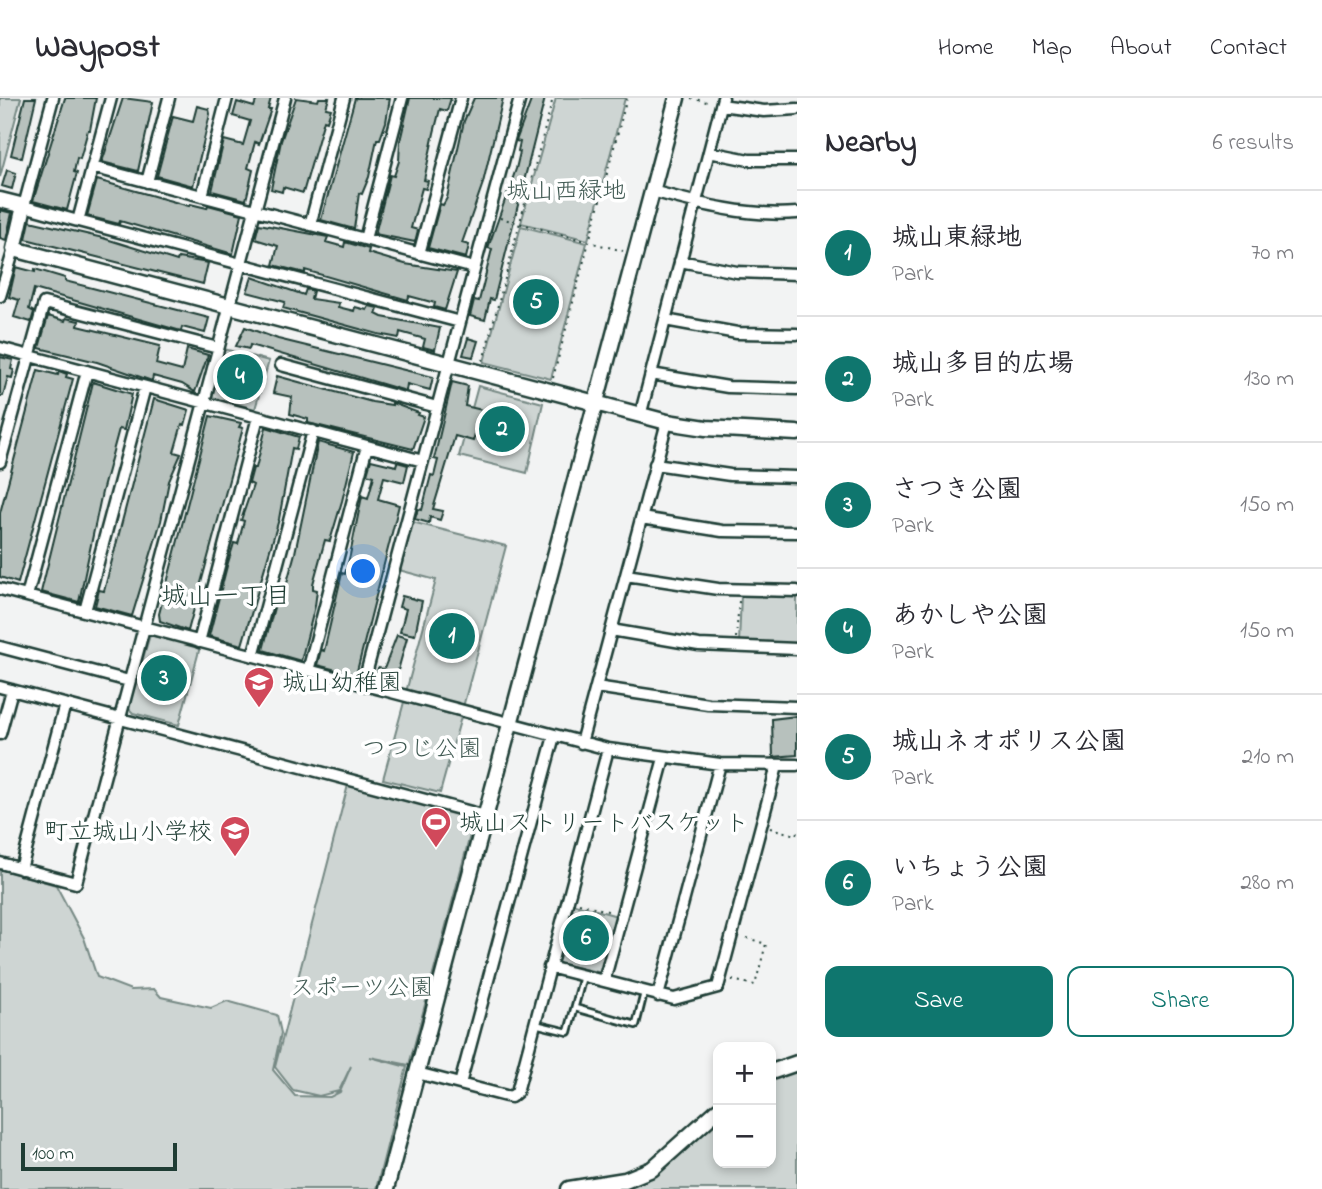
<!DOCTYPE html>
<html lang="en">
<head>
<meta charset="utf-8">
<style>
	:root { --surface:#fff; --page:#f2f2f3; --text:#2b2b33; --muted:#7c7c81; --line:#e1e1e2; --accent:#0f766e }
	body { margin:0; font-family:"Indie Flower","Klee One",sans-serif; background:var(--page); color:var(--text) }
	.controls { position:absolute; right:21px; bottom:21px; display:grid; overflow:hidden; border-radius:14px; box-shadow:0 4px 10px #0003 }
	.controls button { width:63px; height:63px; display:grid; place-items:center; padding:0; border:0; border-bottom:2px solid var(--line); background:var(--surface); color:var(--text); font:35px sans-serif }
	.scale { position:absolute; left:21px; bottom:18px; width:156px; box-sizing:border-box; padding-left:7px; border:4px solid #1f3d34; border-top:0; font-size:19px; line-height:24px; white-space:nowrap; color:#1f3d34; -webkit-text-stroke:5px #fff; paint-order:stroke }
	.you { position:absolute; left:364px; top:474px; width:24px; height:24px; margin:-18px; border:5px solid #fff; border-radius:50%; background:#1a73e8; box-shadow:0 0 0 10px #1a73e833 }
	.badge { display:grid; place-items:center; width:46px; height:46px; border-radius:50%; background:var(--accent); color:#fff; font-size:23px; font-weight:700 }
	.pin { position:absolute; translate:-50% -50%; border:4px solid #fff; box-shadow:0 2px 7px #0006 }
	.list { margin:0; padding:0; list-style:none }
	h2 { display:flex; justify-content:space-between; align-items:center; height:91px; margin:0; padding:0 28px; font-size:30px }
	h2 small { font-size:23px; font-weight:400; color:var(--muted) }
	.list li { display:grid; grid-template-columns:46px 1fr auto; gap:21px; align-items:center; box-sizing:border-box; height:126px; padding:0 28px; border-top:2px solid var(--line) }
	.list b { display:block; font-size:26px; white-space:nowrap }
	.list p { margin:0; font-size:23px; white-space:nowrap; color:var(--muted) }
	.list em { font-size:23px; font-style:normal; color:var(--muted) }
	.actions { display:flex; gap:14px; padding:21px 28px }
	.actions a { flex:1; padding:16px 0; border:2px solid var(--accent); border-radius:14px; text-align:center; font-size:24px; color:var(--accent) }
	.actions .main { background:var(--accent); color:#fff }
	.map { position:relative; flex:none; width:797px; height:1091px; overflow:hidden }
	header { display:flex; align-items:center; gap:42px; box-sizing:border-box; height:98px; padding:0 35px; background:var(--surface); border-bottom:2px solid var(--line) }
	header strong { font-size:33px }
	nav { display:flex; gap:38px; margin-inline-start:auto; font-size:24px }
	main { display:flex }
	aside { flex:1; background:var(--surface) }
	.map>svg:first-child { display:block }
</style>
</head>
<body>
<header>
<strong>Waypost</strong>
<nav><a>Home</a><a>Map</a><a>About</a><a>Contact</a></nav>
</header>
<main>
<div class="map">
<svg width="797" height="1091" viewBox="0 0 797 1091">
	<rect width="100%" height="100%" fill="#f2f3f3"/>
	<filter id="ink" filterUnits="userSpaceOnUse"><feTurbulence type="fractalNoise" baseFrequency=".0143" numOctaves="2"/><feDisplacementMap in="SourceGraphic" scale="14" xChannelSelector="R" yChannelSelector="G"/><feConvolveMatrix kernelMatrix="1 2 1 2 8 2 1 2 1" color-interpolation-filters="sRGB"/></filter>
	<g filter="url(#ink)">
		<path fill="#ced5d3" stroke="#768984" stroke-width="2" d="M0,0h21l-21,79z
			M556,0h69l-37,142 -67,-17z
			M521,128l66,17 -36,136 -67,-17z
			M224,251l45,12 -14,48 -43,-12z
			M478,288l65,17 -16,70 -68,-17z
			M412,424l94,24 -43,161 -57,-15 30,-112 -37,-10z
			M741,497h56v50l-58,-2z
			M150,537l50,12 -21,78 -46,-12 -5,-5z
			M404,604l57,15 -21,76 -57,-14z
			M348,687l123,33 2,6 -64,241 -39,-8 37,10 -31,122h-376v-320l56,16 28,53 13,39 34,13 23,-1 7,8 50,11 16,-7 50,14 4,18 -8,37 22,26 35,1 10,-5 11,-26 -12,25 -20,5 -26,-6 -18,-23z
			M571,805l46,13 -15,57 -45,-10 -1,-3z
			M797,971v120h-190c51,-9 74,-35 111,-69v43h53v-85z"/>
		<path fill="#b7c1bd" stroke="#1f3d34" stroke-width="2" d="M25,0h11l-14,60 -11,-3z
			M65,0h31l-6,32h-2l-8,29 -3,-1 -3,14 3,1 -10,37 -34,-9z
			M123,0l30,4 -15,69 -36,-9z
			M257,0h14l-3,11h3l-12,35 -4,-2 -7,26 5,2 -7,30 -34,-9 12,-51 19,5 7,-24 -17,-5 4,-14 17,5z
			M296,0l22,3 1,-3h10l-3,10 5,1 -4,12 -3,-1 -21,73 -20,-6 -1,5 -11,-3 10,-48z
			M355,0h35l-4,24 -6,17h-3l-8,38 -7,17 -3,-1 -5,36 -33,-9z
			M410,0h41l-4,13 -7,-2 -6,24 -10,47 4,1 -2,8 -4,-1 -11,40 7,2 -3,12 -40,-8 15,-59 4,1 5,-15 1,-20z
			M474,0h29l-20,85 -21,60 7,2 -3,13 -38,-10 12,-44 3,1 4,-7 17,-77z
			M532,0h13l-51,202 -4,-1 -5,21 -15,-4 4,-16 5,1 13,-52 -4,-1 28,-79 4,-17 -2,-1 2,-9 -4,-1z
			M197,8l12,3 1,5 -17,72 -36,-10 16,-60 20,5z
			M7,72l9,3 -4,16 -10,-3z
			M97,82l92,26 1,-2 17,4 1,-3 34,9 -9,40 -113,-33 -1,3 -32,-8z
			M0,112l12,3 -6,27 -6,-2z
			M30,123l73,17 74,23 1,-3 30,5 -5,21 -177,-45z
			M259,126l69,13 -2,5 18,5 1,-5 24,7 -1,4 37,11 52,8 -12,38 -11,-3 1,-4 -26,-7 -1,4 -103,-30v3l-32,-8 5,-19 -23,-7z
			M16,169l19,5v-3l30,9v3l144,37 -4,15 -23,-6 -1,4 -147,-42 -5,20 5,3 -3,10 -17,-5 5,-17 -10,-3z
			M252,179l52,18 2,-6 7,2 -2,8 28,4 -1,4 16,4 1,-4 12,3 2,-4 9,2 -2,6 6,3 58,11 -5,22 -12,-3 2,-8 -25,-7 -1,6 -21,-4 -95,-26 2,-6 -38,-10z
			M48,218l17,5 1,-3 13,3 -1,5 82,20 -4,18 26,7 5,-22 21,6 -13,37 -13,-8 -29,-8 -1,5 -55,-19 -58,-14z
			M245,229l33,12 155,38 -3,13 -23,-6 -1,7 -156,-46 -1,4 -13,-3z
			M468,240l10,3 -5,16 -10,-2z
			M0,259l13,3 -2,9 3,1 -2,8 -4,-1 -5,19h-3z
			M38,272l20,5 1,-4 8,3 -1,3 7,2 -55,204 -18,-6v-64z
			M277,278l95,26 20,3v-2l27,10 -1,2 6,2 -11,32 -105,-26v-4l-18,-5 2,-17 -19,-4z
			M93,284l39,12 -8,36 -5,-1 -17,63 -23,110 -38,-10z
			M452,284l16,4 -3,20 17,4 -9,31 -18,-5 -22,73 10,2 -3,9 -10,-3 -1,6 -14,-4 3,-10 4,1 9,-35 3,1 4,-16 -4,-1z
			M154,301l35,11 -4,15 -3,-1 -8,28 7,2 -12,27 -8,40 -29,95 -37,-10 4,-16 5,1z
			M210,318l31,7 -2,4 4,1 -55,203 -28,-10 -1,-7z
			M266,329l33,10 -3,12 -4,-1 -13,71 -37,126 -33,-9 18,-70 7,-23 4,1 6,-23 -3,-1 12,-35 -4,-2 4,-15h3z
			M318,344l36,10 -12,49 -12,40 -5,-1 -12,44v5l4,1 -2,16 -14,55 -38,-11 14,-54 6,1 12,-44z
			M371,362l25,6 1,-4 11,3 -4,17 -20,-5 -6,22 21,6 -43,170 -39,-10 4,-15 3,1 18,-78 3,1 5,-19 12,-59 6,2 6,-22 -7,-2z
			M402,498l20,5 -7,34 -15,-3 6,-23 -7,-2z
			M397,537l10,3 -13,47 -19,-5 3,-12 6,1z
			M797,618v39l-24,2 -1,-38z"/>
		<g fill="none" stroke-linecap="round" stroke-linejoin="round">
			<g stroke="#1f3d34" stroke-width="10">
				<path id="lane" d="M575,910l61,17 8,-32
					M535,926l33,8 15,-56"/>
			</g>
			<g stroke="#1f3d34" stroke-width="15">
				<path id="street" d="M53,0l-29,108 54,15 33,-123
					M721,7l43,6 33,-2
					M709,54l40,8h48
					M92,69l382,101
					M147,84l22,-84
					M652,93c48,13 94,26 145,22
					M202,98l25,-98
					M78,123l382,101
					M310,127l34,-127
					M365,141l37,-141
					M419,156l42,-156
					M680,163l57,11 60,2
					M0,198l14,-47
					M665,222l72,13 60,1
					M0,250l423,113
					M281,267l156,42
					M651,276l77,13 69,2
					M640,318l83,-318
					M0,364l44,-159 174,45
					M655,366l75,11 67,2
					M641,420l81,13 75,1
					M626,477l92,14 79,2
					M0,491l608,160 112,15 77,1
					M27,498l60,-225
					M85,513l60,-224
					M611,532l88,15 98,4
					M199,544l59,-225
					M0,549l129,34
					M253,558l60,-225
					M308,573l59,-225
					M363,587l157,-587
					M0,589l486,129
					M596,589l112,17 89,3
					M0,636l12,-44
					M581,645l86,-321
					M0,765l76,20 209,-785
					M21,771l44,-165
					M549,869l125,32 44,-12 59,-221
					M604,883l60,-223
					M658,898l62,-232
					M417,975l89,23 5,1 6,-5 91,-343
					M460,986l94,-348"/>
			</g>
			<g stroke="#1f3d34" stroke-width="19">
				<path id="secondary" d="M0,102l24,6 -10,43 653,173 39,6 91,5
					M771,974l26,-9
					M386,1091l291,-1091
					M569,1091l56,-9 27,-11 66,-59"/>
			</g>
			<path stroke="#1f3d34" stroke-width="2" stroke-dasharray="2 5" stroke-linecap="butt" d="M691,0l19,5
				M500,120l123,33
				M483,263l70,-263
				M553,280l74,-280
				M736,540l3,-37
				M770,730l26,7 1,-3
				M579,805l32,9
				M732,882l23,5 11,-41 -22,-7"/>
			<use href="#lane" stroke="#fff" stroke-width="4.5"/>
			<use href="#street" stroke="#fff" stroke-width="10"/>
			<use href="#secondary" stroke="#fff" stroke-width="14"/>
		</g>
	</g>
	<defs>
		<g id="school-pin" transform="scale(1.575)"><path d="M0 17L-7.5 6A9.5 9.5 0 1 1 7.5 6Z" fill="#d1495b" stroke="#fff"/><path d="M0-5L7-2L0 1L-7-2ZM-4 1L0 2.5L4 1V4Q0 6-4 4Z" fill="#fff"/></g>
		<g id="stadium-pin" transform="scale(1.575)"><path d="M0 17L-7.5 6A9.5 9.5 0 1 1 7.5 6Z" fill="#d1495b" stroke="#fff"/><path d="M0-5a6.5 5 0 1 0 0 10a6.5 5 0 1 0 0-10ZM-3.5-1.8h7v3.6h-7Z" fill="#fff"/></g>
	</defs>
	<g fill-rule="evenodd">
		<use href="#school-pin" x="259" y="584"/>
		<use href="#stadium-pin" x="436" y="724"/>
		<use href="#school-pin" x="235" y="733"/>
	</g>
	<g text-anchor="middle" stroke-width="7" stroke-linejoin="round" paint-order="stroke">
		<g font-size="24" fill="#425b54" stroke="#fff">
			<text x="566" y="100">城山西緑地</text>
			<text x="422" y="658">つつじ公園</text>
			<text x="362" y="897">スポーツ公園</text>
		</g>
		<g font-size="24" fill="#1f3d34" stroke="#fff" text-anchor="start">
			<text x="282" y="592">城山幼稚園</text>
			<text x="459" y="732">城山ストリートバスケット</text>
			<text x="212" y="741" text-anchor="end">町立城山小学校</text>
		</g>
		<g font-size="26" fill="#1f3d34" stroke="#fff">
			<text x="226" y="506">城山一丁目</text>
		</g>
	</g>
</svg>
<div class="controls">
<button>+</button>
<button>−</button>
</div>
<div class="scale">100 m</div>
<div class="you"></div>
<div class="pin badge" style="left:452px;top:538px">1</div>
<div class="pin badge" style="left:502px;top:331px">2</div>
<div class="pin badge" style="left:164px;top:580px">3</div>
<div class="pin badge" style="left:240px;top:279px">4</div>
<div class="pin badge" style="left:536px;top:204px">5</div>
<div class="pin badge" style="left:586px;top:840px">6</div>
</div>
<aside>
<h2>Nearby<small>6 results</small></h2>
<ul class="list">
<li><span class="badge">1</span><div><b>城山東緑地</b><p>Park</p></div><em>70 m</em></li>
<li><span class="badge">2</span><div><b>城山多目的広場</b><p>Park</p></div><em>130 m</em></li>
<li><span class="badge">3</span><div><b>さつき公園</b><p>Park</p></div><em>150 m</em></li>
<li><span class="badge">4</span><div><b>あかしや公園</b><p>Park</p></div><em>150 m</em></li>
<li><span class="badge">5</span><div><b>城山ネオポリス公園</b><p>Park</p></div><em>210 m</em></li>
<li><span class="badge">6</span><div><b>いちょう公園</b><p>Park</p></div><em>280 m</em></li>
</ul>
<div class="actions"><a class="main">Save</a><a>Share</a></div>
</aside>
</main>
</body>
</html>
